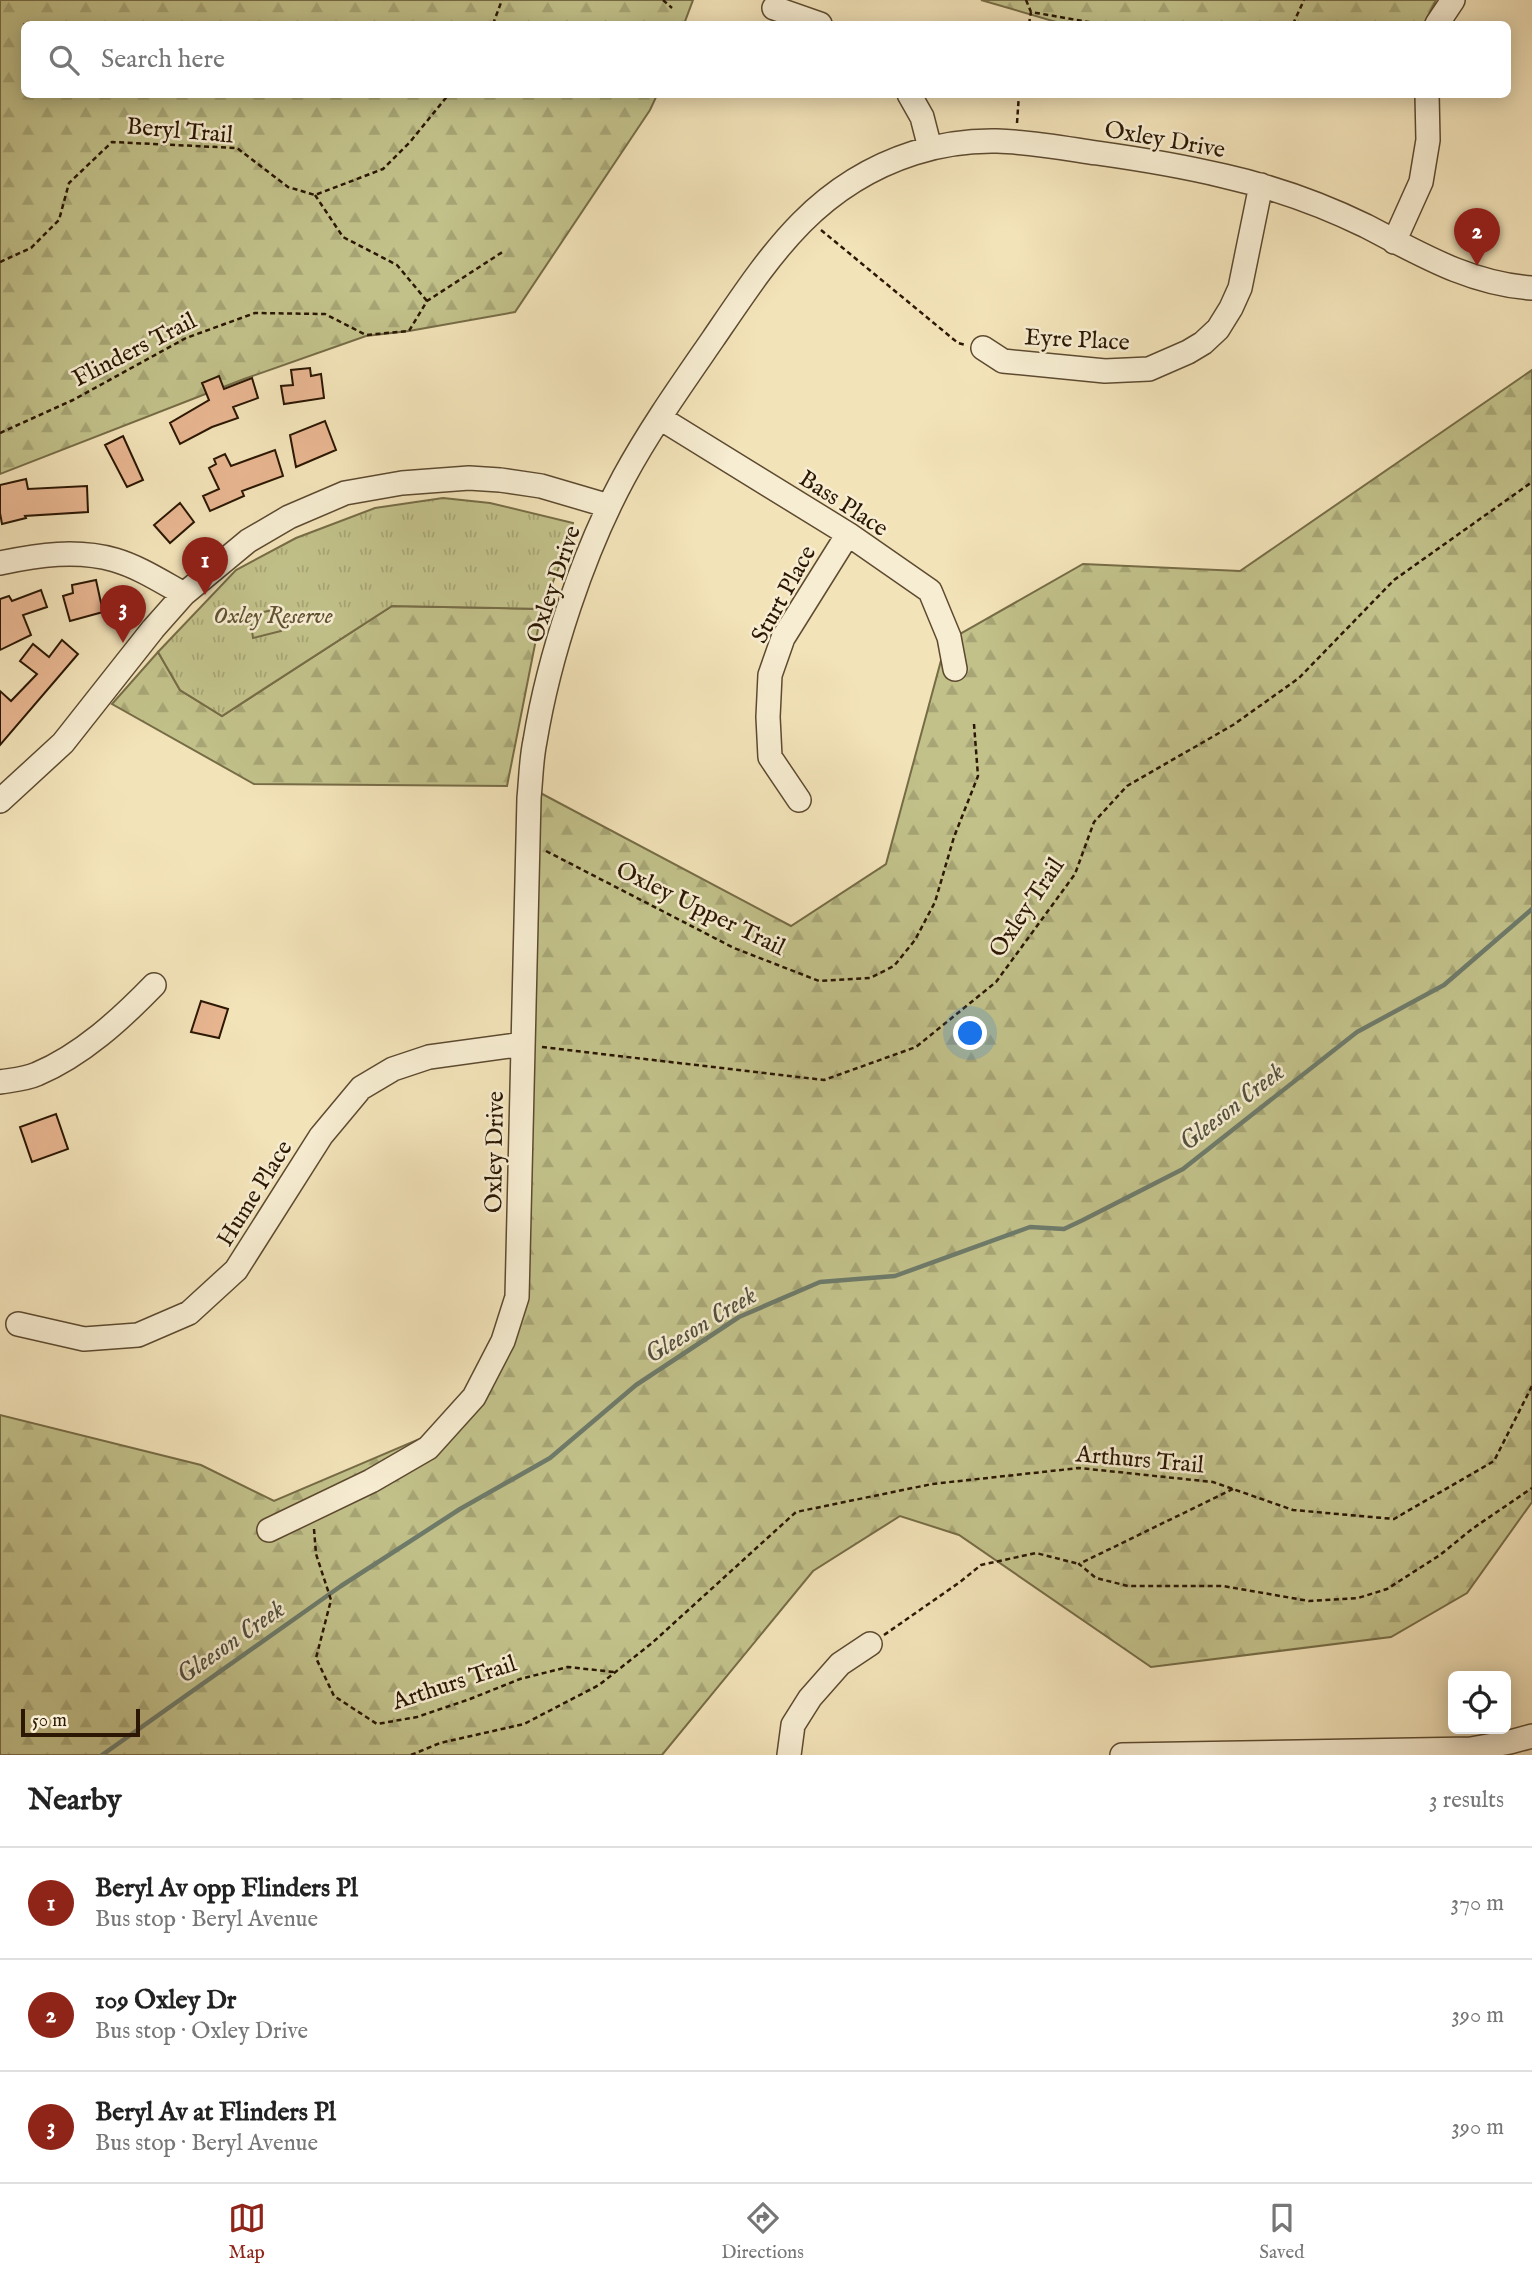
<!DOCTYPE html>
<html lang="en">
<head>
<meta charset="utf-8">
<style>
	:root { --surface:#fff; --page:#f2f2f2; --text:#222; --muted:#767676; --line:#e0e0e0; --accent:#8f2418 }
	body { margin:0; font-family:"IM FELL English",serif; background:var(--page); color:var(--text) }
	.controls { position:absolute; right:21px; bottom:21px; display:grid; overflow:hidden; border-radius:10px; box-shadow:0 4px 18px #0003 }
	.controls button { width:63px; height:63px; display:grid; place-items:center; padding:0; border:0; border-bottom:2px solid var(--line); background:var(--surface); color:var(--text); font:35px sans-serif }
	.scale { position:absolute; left:21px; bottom:18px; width:119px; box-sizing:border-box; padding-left:7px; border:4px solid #2b1703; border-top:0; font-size:19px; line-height:24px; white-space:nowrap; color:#2b1703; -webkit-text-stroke:5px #f7edd2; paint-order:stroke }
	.you { position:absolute; left:971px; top:1034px; width:24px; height:24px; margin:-18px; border:5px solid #fff; border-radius:50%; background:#1a73e8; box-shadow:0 0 0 10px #1a73e833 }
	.badge { display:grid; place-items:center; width:46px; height:46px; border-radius:50%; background:var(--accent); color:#fff; font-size:23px; font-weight:700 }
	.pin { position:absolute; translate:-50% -58px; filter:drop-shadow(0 2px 4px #0008) }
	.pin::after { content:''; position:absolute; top:37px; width:24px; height:21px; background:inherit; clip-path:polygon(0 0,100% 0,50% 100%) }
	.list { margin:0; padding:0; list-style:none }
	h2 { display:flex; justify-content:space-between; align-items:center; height:91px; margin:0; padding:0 28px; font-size:30px }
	h2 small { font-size:23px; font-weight:400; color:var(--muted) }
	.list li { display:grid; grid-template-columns:46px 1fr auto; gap:21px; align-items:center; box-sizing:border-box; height:112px; padding:0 28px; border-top:2px solid var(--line) }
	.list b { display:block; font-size:26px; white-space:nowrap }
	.list p { margin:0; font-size:23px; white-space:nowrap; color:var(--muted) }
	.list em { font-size:23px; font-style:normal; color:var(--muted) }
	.icon { flex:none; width:38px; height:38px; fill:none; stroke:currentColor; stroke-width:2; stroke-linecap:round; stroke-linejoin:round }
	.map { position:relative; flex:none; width:1532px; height:1755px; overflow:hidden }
	.search { position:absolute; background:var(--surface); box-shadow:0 4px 18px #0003; left:21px; right:21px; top:21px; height:77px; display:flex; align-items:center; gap:18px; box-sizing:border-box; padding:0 24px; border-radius:10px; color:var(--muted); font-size:26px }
	.sheet { height:427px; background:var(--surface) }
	nav { display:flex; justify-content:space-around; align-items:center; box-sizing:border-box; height:98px; border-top:2px solid var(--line); background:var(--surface); font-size:19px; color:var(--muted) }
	nav a { display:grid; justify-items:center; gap:4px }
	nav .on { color:var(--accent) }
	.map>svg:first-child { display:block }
</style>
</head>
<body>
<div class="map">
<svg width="1532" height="1755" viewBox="0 0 1532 1755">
	<defs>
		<pattern id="forest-firs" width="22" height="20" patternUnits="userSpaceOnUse" patternTransform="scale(1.75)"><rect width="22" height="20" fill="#c2c18a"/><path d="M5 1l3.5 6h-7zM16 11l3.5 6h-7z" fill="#a7a575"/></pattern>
		<pattern id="park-tufts" width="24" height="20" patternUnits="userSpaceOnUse" patternTransform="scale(1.75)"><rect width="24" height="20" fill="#c2c18a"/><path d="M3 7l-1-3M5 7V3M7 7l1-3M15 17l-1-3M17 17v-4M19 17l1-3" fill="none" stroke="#a7a575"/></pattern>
	</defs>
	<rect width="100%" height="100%" fill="#f3e3b9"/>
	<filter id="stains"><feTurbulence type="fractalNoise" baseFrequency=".00286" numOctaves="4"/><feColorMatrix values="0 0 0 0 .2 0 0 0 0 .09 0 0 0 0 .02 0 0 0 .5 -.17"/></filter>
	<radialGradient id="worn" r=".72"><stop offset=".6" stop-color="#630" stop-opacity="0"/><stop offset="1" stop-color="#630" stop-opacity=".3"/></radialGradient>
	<path fill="url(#forest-firs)" stroke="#766c46" stroke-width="2" d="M0,0h693l-9,24h-660v70l633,1 -7,15 -135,202 -106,19 -43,5 -122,43 -244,95z
		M981,0h455l-12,24h-361z
		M1532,370v1132l-65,91 -76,44 -240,30 -192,-132 -59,-19 -87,55 -151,184h-662v-340l201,50 73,36 148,-63 54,-52 41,-81 14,-517 260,138 95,-62 60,-222 137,-78 157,7z
		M392,606l150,3 -35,177 -253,-2 -142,-80 46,-52 22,38 42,26z"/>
	<path fill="url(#park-tufts)" stroke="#766c46" stroke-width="2" d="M443,498l47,5 83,20 -2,14 -29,72 -150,-3 -170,110 -42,-26 -22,-38 78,-82 60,-32 79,-30z"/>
	<path fill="#c2c18a" stroke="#766c46" stroke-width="2" d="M277,609l4,22 -28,7 -3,-23z"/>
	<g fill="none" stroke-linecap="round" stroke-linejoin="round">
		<path stroke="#6e7b6a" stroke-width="4.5" d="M102,1755l239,-169 119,-77 90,-51 86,-73 103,-68 81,-35 75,-6 135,-49 34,2 19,-9 100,-51 174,-137 87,-47 88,-76"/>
	</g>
	<path fill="#e8b691" stroke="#2b1703" stroke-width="2" d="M310,368l1,8 10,-2 3,24 -40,6 -3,-18 12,-1 -2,-15z
		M219,376l5,13 28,-11 6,20 -25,9 5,11 -26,9 -32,17 -10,-21 39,-23 -7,-17z
		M325,421l11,29 -40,17 -6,-32z
		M123,436l20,44 -16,7 -22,-42z
		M275,450l8,26 -41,15 2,5 -34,15 -7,-15 16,-7 -10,-21 7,-4 -2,-5 11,-5 6,12z
		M26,479l2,10 59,-3 1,26 -63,4 1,2 -24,6 -2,-11v-28z
		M180,503l14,19 -24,21 -16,-18z
		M96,580l7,32 -33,9 -7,-25 10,-3 -1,-8z
		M41,590l6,17 -24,8 8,20 -31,15v-51l9,-3 3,5z
		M62,640l16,14 -78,91v-54l11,10 26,-27 -17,-13 13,-17 16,13z
		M201,1001l27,8 -9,29 -28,-6z
		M56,1114l12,35 -36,13 -12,-35z"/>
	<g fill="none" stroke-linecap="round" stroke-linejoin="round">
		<g stroke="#5d4a30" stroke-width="26">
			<path id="minor" d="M774,8l46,16
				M1437,24l16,-24
				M909,94l13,23 8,31
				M1394,242l27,-60 7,-42 -1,-46
				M983,348l20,13 102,10 44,-2 39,-17 15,-9 15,-14 13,-21 9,-20 21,-103
				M660,418l188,116 82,57 19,46 6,32
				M0,563c38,-8 77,-14 115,-3 24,7 47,22 69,34
				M799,800l-29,-43 -2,-40 2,-42 13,-37 65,-104
				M0,801l63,-58 90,-114 31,-35 64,-53 41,-24 56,-24 57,-10 67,-5 31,2 41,6 68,20
				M0,1082c12,-2 26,-3 37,-8 45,-19 84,-55 117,-89
				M18,1324l66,15 54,-4 51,-22 47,-43 85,-134 40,-48 32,-19 36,-12 94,-13
				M269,1530l102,-49 57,-33 46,-51 29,-56 14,-44 12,-499c2,-19 2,-38 6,-57 14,-85 48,-188 89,-264 26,-48 58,-93 89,-138 56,-82 101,-154 201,-186 67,-21 116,-10 183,0 43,6 85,13 127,23 49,11 97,28 142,50 54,28 104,58 166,62
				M789,1755l4,-30 17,-27 30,-34 30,-20
				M1122,1755l349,-6 39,-7 22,-6"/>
		</g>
		<path stroke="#2b1703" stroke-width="2.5" stroke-dasharray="5 3.5" stroke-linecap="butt" d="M663,0l9,8
			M1026,0l5,12 69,12
			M493,24l9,-24
			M1029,24l2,-12
			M1293,24l11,-24
			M1017,123l2,-29
			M315,195l28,42 54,28 30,36
			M821,230l137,113 8,2
			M0,262l31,-14 28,-28 10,-37 43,-41 125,6 51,39 27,8 68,-26 27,-27 39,-48
			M0,433l73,-33 113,-62 69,-25 70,1 41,21 43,-4 18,-30 77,-50
			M546,851l188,97 85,33 51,-3 24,-12 21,-26 20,-38 19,-65 24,-61 -4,-52
			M542,1047l282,33 92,-33 80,-65 79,-108 19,-52 33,-36 106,-61 66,-47 95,-98 138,-98
			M1233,1489l-154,75 17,14 32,8h95l86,15 49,-3 29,-9 53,-34 32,-26 60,-41
			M314,1529l2,25 15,46 -15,58 18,38 43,28 40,-7 53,-18 50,-20 48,-12 46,5
			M884,1635l76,-53 21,-17 55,-12 43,11
			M411,1755l29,-12 84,-19 75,-39 53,-42 144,-131 136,-28 147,-16 134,14 80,28 101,9 100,-58 38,-75"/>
		<use href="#minor" stroke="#f7edd2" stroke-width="23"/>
	</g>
	<g text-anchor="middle" stroke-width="5" stroke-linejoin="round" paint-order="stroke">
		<g font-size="24" fill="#2b1703" stroke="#f7edd2">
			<text transform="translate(180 130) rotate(5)" y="8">Beryl Trail</text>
			<text transform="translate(1165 139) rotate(10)" y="8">Oxley Drive</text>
			<text transform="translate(1077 339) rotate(3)" y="8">Eyre Place</text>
			<text transform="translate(134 349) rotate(-27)" y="8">Flinders Trail</text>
			<text transform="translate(844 503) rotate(33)" y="8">Bass Place</text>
			<text transform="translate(553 584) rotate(-71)" y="8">Oxley Drive</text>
			<text transform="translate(783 594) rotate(-61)" y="8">Sturt Place</text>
			<text transform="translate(1026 907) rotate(-56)" y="8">Oxley Trail</text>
			<text transform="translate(701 908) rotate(26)" y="8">Oxley Upper Trail</text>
			<text transform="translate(494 1152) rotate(-89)" y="8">Oxley Drive</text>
			<text transform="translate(254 1193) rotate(-58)" y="8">Hume Place</text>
			<text transform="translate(1140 1459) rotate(5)" y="8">Arthurs Trail</text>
			<text transform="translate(454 1682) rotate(-18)" y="8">Arthurs Trail</text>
		</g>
		<g font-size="24" font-style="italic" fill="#605232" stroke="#f7edd2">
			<text x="273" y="623">Oxley Reserve</text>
		</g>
		<g font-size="26" font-style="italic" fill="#52513f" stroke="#f7edd2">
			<text transform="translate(1231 1106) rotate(-38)" y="9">Gleeson Creek</text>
			<text transform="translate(700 1324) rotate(-31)" y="9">Gleeson Creek</text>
			<text transform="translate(230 1641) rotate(-35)" y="9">Gleeson Creek</text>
		</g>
	</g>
	<rect width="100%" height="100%" filter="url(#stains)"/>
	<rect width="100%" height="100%" fill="url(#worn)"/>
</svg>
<div class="controls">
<button><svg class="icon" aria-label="locate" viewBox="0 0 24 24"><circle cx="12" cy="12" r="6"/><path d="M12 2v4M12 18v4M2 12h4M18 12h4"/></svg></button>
</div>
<div class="scale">50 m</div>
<div class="you"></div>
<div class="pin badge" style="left:205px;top:595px">1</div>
<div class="pin badge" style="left:1477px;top:266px">2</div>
<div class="pin badge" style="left:123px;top:643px">3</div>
<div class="search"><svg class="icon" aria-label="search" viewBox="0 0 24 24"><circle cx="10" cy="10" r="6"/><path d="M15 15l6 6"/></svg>Search here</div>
</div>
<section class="sheet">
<h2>Nearby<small>3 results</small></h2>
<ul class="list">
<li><span class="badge">1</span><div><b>Beryl Av opp Flinders Pl</b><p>Bus stop · Beryl Avenue</p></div><em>370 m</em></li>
<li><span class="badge">2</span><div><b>109 Oxley Dr</b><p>Bus stop · Oxley Drive</p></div><em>390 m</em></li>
<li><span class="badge">3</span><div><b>Beryl Av at Flinders Pl</b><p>Bus stop · Beryl Avenue</p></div><em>390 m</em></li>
</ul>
</section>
<nav>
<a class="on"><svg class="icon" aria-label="map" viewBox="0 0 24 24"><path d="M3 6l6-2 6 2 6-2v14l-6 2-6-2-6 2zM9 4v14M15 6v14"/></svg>Map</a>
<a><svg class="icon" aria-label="directions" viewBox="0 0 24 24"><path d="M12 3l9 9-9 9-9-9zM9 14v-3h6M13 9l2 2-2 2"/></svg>Directions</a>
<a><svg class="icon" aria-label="saved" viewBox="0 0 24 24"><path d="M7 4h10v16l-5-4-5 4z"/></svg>Saved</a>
</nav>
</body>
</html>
